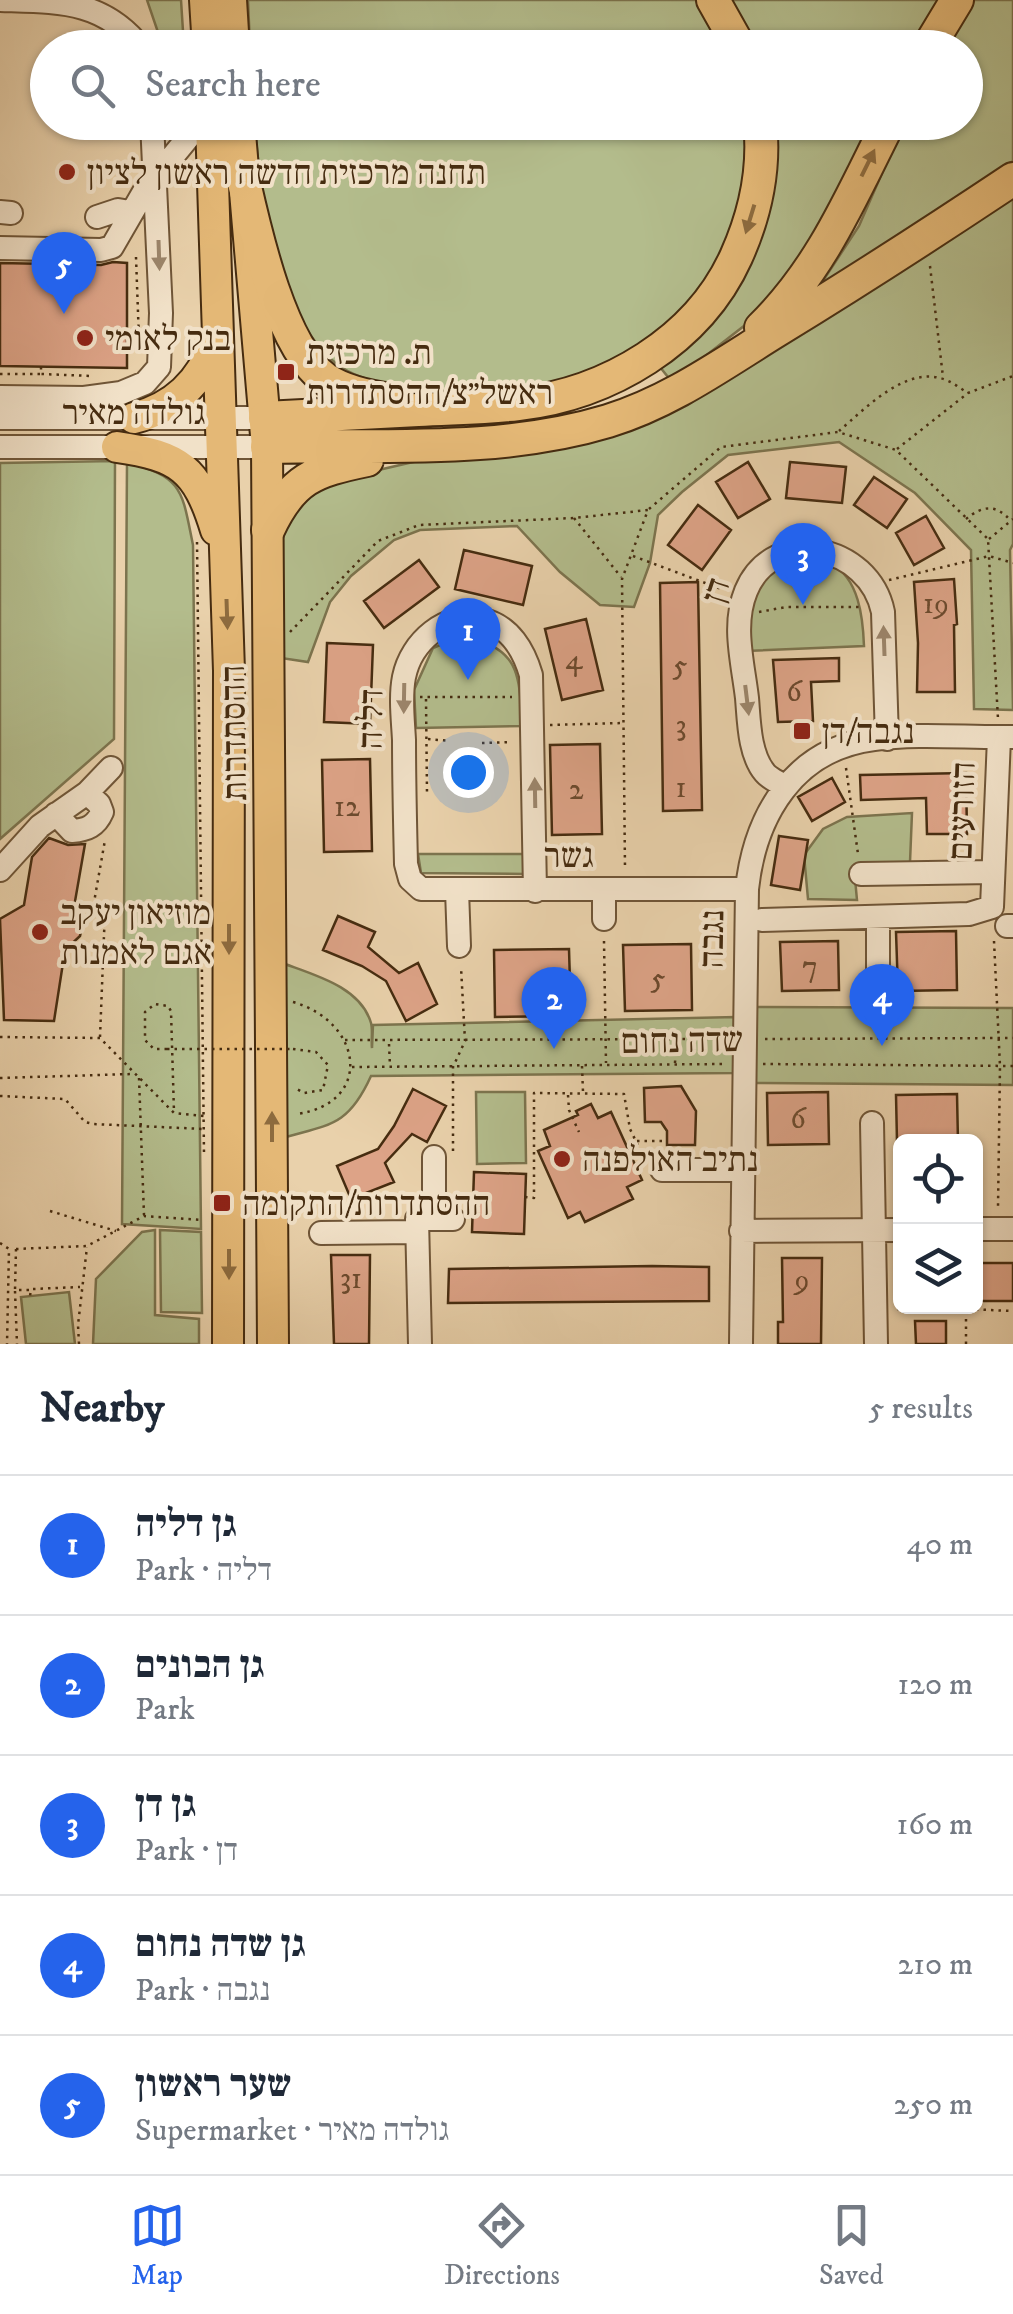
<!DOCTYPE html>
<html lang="en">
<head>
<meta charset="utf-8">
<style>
	:root { --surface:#fff; --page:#f6f6f7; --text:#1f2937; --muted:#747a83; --line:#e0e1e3; --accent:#2563eb }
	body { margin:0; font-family:"IM FELL DW Pica","Frank Ruhl Libre",serif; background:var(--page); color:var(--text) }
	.controls { position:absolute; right:30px; bottom:30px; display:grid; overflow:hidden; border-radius:15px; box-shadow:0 2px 8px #0004 }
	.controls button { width:90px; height:90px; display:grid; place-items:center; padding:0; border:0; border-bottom:2px solid var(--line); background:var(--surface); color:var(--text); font:50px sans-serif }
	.you { position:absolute; left:468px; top:772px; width:35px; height:35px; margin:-25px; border:8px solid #fff; border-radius:50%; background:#1a73e8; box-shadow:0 0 0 15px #1a73e833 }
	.badge { display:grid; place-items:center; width:65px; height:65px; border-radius:50%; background:var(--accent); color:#fff; font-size:32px; font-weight:700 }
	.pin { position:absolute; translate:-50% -82px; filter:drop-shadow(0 2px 5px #0008) }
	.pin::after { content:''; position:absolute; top:52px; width:35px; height:30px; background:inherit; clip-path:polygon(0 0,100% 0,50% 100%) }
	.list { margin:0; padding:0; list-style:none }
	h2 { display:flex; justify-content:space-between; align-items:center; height:130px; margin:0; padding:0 40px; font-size:42px }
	h2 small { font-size:32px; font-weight:400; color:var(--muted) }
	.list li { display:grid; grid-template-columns:65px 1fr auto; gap:30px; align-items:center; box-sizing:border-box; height:140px; padding:0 40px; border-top:2px solid var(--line) }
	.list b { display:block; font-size:38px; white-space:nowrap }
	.list p { margin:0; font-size:32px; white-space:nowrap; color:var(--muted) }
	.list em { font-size:32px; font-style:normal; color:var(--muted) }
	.icon { flex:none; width:55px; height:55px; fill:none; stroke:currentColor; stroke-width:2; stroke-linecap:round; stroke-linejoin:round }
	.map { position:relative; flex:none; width:1013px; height:1344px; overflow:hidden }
	.search { position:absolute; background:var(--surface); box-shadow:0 2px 8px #0004; left:30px; right:30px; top:30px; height:110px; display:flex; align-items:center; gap:25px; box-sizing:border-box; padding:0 35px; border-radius:55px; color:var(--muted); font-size:38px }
	.sheet { height:830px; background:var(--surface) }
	nav { display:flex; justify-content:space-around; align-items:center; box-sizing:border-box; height:140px; border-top:2px solid var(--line); background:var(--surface); font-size:28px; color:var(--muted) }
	nav a { display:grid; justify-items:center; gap:5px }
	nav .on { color:var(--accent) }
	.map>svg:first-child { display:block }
</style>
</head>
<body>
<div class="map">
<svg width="1013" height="1344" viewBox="0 0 1013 1344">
	<rect width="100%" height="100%" fill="#e9d1ab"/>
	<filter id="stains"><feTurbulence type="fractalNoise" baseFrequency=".002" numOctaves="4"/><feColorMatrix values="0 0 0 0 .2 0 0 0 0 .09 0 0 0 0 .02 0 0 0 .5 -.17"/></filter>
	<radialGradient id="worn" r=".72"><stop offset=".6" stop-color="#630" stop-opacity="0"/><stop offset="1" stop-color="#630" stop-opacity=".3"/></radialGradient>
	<path fill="#b3bc8c" stroke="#7c744e" stroke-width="2.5" d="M147,0h34l3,47h-21z
		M248,0h464l28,47h-490z
		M725,0h216l-32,48 -158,-1z
		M974,0h39v161l-200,135 46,-70 45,-103 62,-1v-74l-24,-1z
		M255,123h504l-35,157c-26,20 -53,40 -79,60 -12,9 -24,21 -36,28 -28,15 -95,21 -127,23 -39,2 -108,-2 -141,-24 -62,-42 -82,-175 -86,-244z
		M771,123h101l-59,118 -64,81 -77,60 -12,-15 47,-46z
		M1013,191v353l-3,6 3,160 -39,-1 -3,-159 -56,-57 -76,-51 -111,13 -46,37 -24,23 -8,48 -16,44 -34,-2 -40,-33 -43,-46 -97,4 -26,10 -43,36 -21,26 -22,60 -27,-4 -5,-102 14,-43 41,-32 121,-28 121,-11z
		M115,461l-1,278 -114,100v-376z
		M127,463c57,13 55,29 66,82l8,684 -79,-5z
		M789,559c13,1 31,0 42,5 28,14 32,54 33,82l-117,5 5,-63z
		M473,638c50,15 45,42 50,88l-107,2 -2,-38 19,-42 19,-8z
		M912,813l-2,49 -56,6 3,32 -49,-1 -4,-44 19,-26 24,-12z
		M418,854h109l-1,20 -105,-1z
		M277,961c33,13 83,24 94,62 2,7 0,18 1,25l1,-23 363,-8v56l-365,3c-24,53 -43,48 -95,64z
		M752,1007l261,1v77l-261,-2z
		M525,1092l1,71 -49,1 -1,-72z
		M155,1230v85l44,4v25h-106l3,-65 46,-47z
		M160,1230l41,2 1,81 -41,-1z
		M69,1292l6,52h-49l-5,-47z"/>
	<path fill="#dda387" stroke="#462c10" stroke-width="2.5" d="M113,262l14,1v105l-127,-2v-103l101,2z
		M748,462l22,37 -32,19 -22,-36z
		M790,462l56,5 -4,36 -56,-5z
		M874,477l33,22 -20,29 -33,-23z
		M698,505l33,25 -29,40 -34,-25z
		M926,516l18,32 -30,17 -18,-32z
		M464,550l68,16 -9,39 -68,-16z
		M419,560l20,27 -55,41 -20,-27z
		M954,579l3,45 -3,1 1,67h-38l1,-49 -4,-61z
		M698,582l4,228 -39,1 -3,-228z
		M586,619l17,71 -41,10 -17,-71z
		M327,643l46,2 -3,79 -46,-2z
		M839,658v23l-28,1 2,39 -35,1 -5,-62z
		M600,744l2,90 -50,1 -2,-90z
		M370,759l2,92 -48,1 -2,-92z
		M966,773l1,61h-40l-1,-36 -65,2 -1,-25z
		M832,778l13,24 -33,19 -14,-24z
		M779,836l29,4 -8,50 -29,-5z
		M49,838l19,7 17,-1 -11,63 8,20 -2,9 -15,14 -11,71 -50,-1 -4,-101 24,-14 8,-48z
		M338,916l37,16 -7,15 31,26 19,-10 19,41 -31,17 -20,-40 -24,-15 -39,-16z
		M956,931l1,59 -59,1 -2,-59z
		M838,941l1,49 -57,1 -2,-49z
		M691,944l1,66 -67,1 -2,-66z
		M569,949l2,67 -76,1 -1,-67z
		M681,1086l15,25 -1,34h-28v-14l-6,-9h-16l-1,-34z
		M413,1089l33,17 -19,36 -15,-8 -27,29 9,19 -43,17 -14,-33 41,-17 16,-23z
		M828,1092l1,52 -61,1 -1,-52z
		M957,1094l1,48h-61l-1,-47z
		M591,1104l7,14 13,-6 31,68 -15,7 6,12 -48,23 -5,-10 -12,6 -30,-67 12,-5 -6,-16 34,-15 -2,-4z
		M474,1172l52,2 -2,60 -52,-2z
		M331,1255h39l-1,89h-35z
		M782,1258h40l-1,86h-43v-22h5z
		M976,1263h37v38h-37z
		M652,1266l57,1v34l-261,2 1,-34z
		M915,1321h31v23h-30z"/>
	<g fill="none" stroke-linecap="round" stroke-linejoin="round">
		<g stroke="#6f5537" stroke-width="26">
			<path id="minor" d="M0,0c60,2 103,0 141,48
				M0,212l11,1
				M97,217l21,-7 12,2
				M0,248l101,2 11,-3 33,-57 56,-68
				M0,397l84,1 37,-5 24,-10 14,-16 2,-54 -9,-191
				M0,418h265
				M0,447h267
				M784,786c-6,-4 -15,-8 -19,-13 -16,-19 -16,-52 -18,-75 -4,-35 -15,-73 -1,-107 27,-66 123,-47 137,21l4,127
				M56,814l16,17c15,-1 24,-5 30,-19l-3,-8 -12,-11
				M0,870l40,-44 47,-33 24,-25
				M861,874l132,-2
				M457,890l2,56
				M604,890v29
				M535,891l-4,-216c-7,-24 -21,-49 -48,-55 -37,-9 -72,22 -79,57 -4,20 -1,43 0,63 0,41 1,83 2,124l4,15 11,10h326
				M762,920l207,-6 23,-7 7,-169
				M1007,926h6
				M878,968v-51
				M872,1123l4,221
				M434,1157v62
				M662,1170h82
				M976,1229h37
				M741,1231l159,-1
				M321,1233l96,-1
				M420,1344l-3,-125h36
				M741,1344l6,-455c8,-74 47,-140 127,-150 45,-6 94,-1 139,-2"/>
		</g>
		<g stroke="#462c10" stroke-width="34">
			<path id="major" d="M205,0l3,48
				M231,0l3,48
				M211,122l18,549 -1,673
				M239,122l28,325 6,897
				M134,418c39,-10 68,-36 80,-75
				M117,447c62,9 80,21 99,83"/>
		</g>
		<g stroke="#462c10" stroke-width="36">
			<path id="highway" d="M713,0l27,48
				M928,48l29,-48
				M243,178c12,53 37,168 82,201 19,13 45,18 67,21
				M761,328c61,-60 90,-131 128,-206
				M265,418c51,-3 102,-5 153,-8 33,-2 67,-2 100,-6 90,-10 180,-63 218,-147 19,-42 29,-89 24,-135
				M267,447c113,-3 232,7 341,-26 62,-19 113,-56 168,-90 80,-49 159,-100 237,-152
				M268,530c24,-52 46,-59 99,-70"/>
		</g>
		<path stroke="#462c10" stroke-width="2.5" stroke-dasharray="2.5 5" stroke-linecap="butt" d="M136,257l3,83
			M930,266l13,111
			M41,367v7l51,2
			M0,374h40
			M839,431c27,-23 68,-67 107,-51 8,3 15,9 22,13
			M897,449l71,-56 45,-17
			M649,509l72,-62 117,-15 58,18 92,89 10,180
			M574,518l47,59
			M966,519c17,-14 30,-15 45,2
			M989,539l24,-20
			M197,542l7,612
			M633,556l91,34
			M889,580l100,-24 24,7
			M759,612l27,-5h74
			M290,632l88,-91 41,-16 155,-7 74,-8 -26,69 3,289
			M420,697h92
			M426,699l1,94
			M550,725l72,-2
			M428,739l22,2
			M482,743l29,-1
			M846,768l12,86
			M604,941l2,122
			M994,941l6,125 -2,142
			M293,1002c70,20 81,101 4,112
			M0,1037l100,1 74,75 30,3
			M100,1037l5,-127 -12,-2 12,-68
			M765,1039l248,-1
			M345,1040l382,-1
			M389,1044l1,22
			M167,1049h-13l-9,-9v-28l10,-8 13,2 3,5 3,101
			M293,1049l23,3 12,13 -5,25 -19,3 -9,-5
			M675,1063l1,-22
			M763,1064l250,2
			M582,1066l1,26
			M352,1067l373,-3
			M0,1078l132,-4
			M139,1078l5,137
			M568,1095l1,15 10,22
			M0,1096l65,3 20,23 8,2 111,5
			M637,1141h25
			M453,1151v-84l12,-26 -4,-74
			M525,1197l9,1v-105l90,1 6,35 15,31
			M50,1211l66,20
			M0,1243l9,6 -2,95
			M16,1249l71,-3 57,-30 58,4
			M16,1249l-1,41h16l-1,6
			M33,1289l47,-2
			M15,1291l2,53
			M897,1309h69v-3
			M79,1344l-1,-19 9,-78
			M966,1344v-35l47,2"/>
		<use href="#minor" stroke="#f1e1c8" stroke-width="22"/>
		<use href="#major" stroke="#e4b876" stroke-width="30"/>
		<use href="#highway" stroke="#e4b876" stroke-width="32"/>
		<path stroke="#462c10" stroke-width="2.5" stroke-dasharray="2.5 5" stroke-linecap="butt" d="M167,1049h125"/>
	</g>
	<defs><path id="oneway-solid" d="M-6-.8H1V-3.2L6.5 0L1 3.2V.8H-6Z" transform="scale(2.5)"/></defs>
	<g fill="#8d6b3e">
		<use href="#oneway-solid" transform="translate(868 163) rotate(-64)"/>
		<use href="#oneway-solid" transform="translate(750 219) rotate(107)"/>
		<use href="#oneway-solid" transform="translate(227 614) rotate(88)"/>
		<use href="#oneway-solid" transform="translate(229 939) rotate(90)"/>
		<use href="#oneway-solid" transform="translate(272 1127) rotate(-90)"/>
		<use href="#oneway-solid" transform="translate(229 1264) rotate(90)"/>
	</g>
	<g fill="#9c866c">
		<use href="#oneway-solid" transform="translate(159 255) rotate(88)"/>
		<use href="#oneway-solid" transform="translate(884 641) rotate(-92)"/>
		<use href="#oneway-solid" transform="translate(404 698) rotate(91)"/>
		<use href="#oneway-solid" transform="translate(747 700) rotate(83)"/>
		<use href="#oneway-solid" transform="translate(535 793) rotate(-91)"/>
	</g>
	<g fill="#8f2418" stroke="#f1e1c8" stroke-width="4">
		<circle cx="67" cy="172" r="10"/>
		<circle cx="85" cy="338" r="10"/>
		<rect x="276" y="362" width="20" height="20" rx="5"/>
		<rect x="792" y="721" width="20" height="20" rx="5"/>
		<circle cx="40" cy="932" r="10"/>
		<circle cx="562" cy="1159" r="10"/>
		<rect x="212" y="1193" width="20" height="20" rx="5"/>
	</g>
	<g text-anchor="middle" stroke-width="8" stroke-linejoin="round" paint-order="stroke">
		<g font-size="30" fill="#6c4a2e">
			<text x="936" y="613">19</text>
			<text x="574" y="669">4</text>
			<text x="680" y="675">5</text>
			<text x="794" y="701">6</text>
			<text x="681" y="735">3</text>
			<text x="681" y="797">1</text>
			<text x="576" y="799">2</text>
			<text x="347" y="816">12</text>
			<text x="810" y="976">7</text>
			<text x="658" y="988">5</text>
			<text x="798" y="1128">6</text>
			<text x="351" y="1288">31</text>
			<text x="802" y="1289">9</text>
		</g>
		<g font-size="35" fill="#462c10" stroke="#f1e1c8" text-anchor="start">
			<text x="87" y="184">תחנה מרכזית חדשה ראשון לציון</text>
			<text x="105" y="350">בנק לאומי</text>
			<text x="306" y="364">ת. מרכזית<tspan x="306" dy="40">ראשל״צ/ההסתדרות</tspan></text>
			<text x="822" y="743">נגבה/דן</text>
			<text x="60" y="924">מוזיאון יעקב<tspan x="60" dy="40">אגם לאמנות</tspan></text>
			<text x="582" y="1171">נתיב האולפנה</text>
			<text x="242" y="1215">ההסתדרות/התקומה</text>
		</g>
		<g font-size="35" fill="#462c10" stroke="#f1e1c8">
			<text x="134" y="424">גולדה מאיר</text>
			<text transform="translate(715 590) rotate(-72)" y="12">דן</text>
			<text transform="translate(370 719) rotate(-89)" y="12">דליה</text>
			<text transform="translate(233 733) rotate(-91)" y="12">ההסתדרות</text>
			<text transform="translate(961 811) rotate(-88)" y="12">הזורעים</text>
			<text x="569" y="867">גשר</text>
			<text transform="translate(711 939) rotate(-89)" y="12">נגבה</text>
			<text transform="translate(682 1040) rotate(-1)" y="12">שדה נחום</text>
		</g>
	</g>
	<rect width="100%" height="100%" filter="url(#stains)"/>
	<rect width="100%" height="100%" fill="url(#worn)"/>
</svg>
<div class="controls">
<button><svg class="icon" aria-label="locate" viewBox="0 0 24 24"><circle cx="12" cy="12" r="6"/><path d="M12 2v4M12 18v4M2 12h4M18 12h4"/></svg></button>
<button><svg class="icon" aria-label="layers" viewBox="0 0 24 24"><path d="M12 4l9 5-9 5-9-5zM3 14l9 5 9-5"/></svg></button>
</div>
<div class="you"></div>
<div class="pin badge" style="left:468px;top:680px">1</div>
<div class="pin badge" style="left:554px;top:1049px">2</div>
<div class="pin badge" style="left:803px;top:605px">3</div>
<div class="pin badge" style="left:882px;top:1046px">4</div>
<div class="pin badge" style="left:64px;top:314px">5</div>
<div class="search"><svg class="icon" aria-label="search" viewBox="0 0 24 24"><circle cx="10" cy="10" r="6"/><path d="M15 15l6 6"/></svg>Search here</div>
</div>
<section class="sheet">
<h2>Nearby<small>5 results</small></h2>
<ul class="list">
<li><span class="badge">1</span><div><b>גן דליה</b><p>Park · דליה</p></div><em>40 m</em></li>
<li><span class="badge">2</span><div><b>גן הבונים</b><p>Park</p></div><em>120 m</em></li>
<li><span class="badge">3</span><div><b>גן דן</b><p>Park · דן</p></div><em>160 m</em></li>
<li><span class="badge">4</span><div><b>גן שדה נחום</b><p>Park · נגבה</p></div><em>210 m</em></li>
<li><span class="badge">5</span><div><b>שער ראשון</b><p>Supermarket · גולדה מאיר</p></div><em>250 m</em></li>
</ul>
</section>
<nav>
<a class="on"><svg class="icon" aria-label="map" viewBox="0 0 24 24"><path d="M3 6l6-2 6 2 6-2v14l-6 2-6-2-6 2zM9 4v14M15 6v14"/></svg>Map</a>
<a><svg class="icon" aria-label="directions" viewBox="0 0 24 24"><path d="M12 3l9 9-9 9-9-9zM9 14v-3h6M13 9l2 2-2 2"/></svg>Directions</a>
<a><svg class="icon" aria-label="saved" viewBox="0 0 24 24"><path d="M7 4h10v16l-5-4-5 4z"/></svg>Saved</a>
</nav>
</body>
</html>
